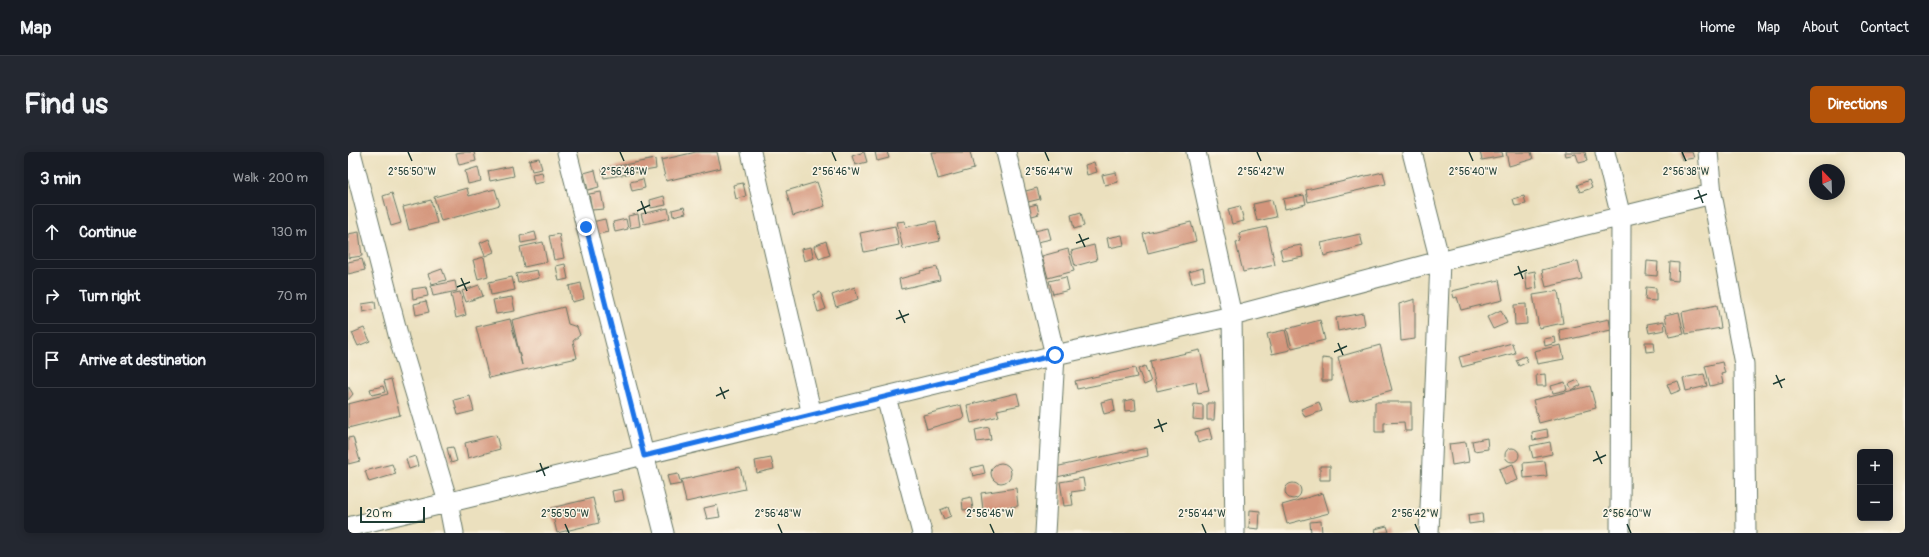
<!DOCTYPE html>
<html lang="en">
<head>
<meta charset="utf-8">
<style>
	:root { --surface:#171b24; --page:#242831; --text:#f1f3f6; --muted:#9ea1a6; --line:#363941; --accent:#b45309 }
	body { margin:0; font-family:Pangolin,sans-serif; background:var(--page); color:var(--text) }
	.controls { position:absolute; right:12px; bottom:12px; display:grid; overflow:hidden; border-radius:6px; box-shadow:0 2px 10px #0003 }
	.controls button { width:36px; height:36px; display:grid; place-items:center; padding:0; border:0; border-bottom:1px solid var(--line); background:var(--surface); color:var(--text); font:20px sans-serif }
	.compass { position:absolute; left:1461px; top:12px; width:36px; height:36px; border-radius:50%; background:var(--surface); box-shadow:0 2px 10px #0003; rotate:337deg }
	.scale { position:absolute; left:12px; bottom:10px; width:65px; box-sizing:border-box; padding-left:4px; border:2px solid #1f3d34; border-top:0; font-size:11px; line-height:14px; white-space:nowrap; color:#1f3d34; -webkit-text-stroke:3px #fcf5e5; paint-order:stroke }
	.stop { position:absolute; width:12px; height:12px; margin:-9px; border:3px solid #1a73e8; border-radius:50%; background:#fff }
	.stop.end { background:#1a73e8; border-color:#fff; box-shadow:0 1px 4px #0008 }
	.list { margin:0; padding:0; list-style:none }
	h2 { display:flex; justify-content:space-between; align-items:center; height:52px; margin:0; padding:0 16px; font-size:17px }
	h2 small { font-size:13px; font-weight:400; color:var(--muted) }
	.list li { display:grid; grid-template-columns:26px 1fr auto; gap:12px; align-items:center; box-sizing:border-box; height:56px; margin:0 8px 8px; padding:0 8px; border:1px solid var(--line); border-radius:6px }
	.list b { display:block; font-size:15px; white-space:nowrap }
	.list em { font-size:13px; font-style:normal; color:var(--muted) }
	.icon { flex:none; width:22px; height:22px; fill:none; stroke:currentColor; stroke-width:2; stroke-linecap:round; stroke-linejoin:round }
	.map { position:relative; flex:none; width:1557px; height:381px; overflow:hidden; border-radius:6px }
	header { display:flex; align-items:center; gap:24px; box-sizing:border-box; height:56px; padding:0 20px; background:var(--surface); border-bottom:1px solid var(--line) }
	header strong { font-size:19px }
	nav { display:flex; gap:22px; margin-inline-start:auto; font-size:14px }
	.intro { display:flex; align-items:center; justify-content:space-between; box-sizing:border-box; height:96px; padding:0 24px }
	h1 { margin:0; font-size:28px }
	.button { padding:10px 18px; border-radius:6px; background:var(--accent); color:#fff; font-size:14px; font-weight:700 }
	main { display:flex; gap:24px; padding:0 24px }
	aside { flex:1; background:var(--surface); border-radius:6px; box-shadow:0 2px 10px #0003 }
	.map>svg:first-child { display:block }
</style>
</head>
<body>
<header>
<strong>Map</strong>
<nav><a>Home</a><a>Map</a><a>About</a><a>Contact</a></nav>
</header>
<div class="intro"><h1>Find us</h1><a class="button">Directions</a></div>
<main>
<aside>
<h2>3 min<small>Walk · 200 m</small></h2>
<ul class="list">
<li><svg class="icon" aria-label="ahead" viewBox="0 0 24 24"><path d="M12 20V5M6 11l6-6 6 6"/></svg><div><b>Continue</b></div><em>130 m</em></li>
<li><svg class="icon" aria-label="right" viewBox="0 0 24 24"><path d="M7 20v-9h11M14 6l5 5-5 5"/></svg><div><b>Turn right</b></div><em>70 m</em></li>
<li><svg class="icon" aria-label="arrive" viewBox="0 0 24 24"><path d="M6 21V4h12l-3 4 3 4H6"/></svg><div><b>Arrive at destination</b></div></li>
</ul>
</aside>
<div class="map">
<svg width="1557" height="381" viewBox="0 0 1557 381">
	<rect width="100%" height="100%" fill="#fcf5e5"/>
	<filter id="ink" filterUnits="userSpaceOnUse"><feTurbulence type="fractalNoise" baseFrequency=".025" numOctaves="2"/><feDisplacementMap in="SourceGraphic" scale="8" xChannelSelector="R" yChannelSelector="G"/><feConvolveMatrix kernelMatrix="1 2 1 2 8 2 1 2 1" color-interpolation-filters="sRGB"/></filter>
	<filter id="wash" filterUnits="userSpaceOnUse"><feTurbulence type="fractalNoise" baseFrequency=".012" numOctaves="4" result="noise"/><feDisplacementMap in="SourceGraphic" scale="16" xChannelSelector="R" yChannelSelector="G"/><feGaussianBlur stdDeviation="0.9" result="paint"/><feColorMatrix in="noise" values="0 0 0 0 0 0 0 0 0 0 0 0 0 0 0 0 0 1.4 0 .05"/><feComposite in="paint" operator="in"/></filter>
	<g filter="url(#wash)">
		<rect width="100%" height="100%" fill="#ebe0be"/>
		<g id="blocks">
			<path fill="#d4957c" d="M114,0h12l2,9 -17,4 -3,-12z
				M348,0h21l4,16 -55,13 -5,-21z
				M516,0l3,10 -12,3 -3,-9z
				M527,0h12l2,6 -12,3z
				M583,0h39l4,17 -36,10z
				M1132,0h22l1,4 -21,4z
				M1158,0h25l2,7 -24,7z
				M1217,0h20l2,9 -8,2 -3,-9 -10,2z
				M1332,0h12l2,6 -12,2z
				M191,6l3,11 -10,2 -3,-11z
				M307,7l1,10 -52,9 -2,-9z
				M746,10l3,10 -10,3 -2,-10z
				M164,14l2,10 -24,5 -2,-10z
				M130,15l3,14 -13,3 -3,-13z
				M247,18l4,17 -11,3 -4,-17z
				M194,20l2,10 -10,2 -2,-10z
				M768,20l2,10 -13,3 -3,-10z
				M1035,20l3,12 -78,18 -2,-12z
				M295,27l2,9 -13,3 -2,-9z
				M1241,28l3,8 -12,4 -3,-7z
				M469,30l8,24 -32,10 -7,-25z
				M395,31l3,13 -10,3 -3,-14z
				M119,36l2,8 26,-7 5,16 -59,16 -7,-24z
				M689,36l3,11 -16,4 -2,-11z
				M253,40l3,17 -12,1 -3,-16z
				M44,41l9,30 -10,3 -8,-30z
				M956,43l2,9 -21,5 -2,-10z
				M316,44l2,9 -15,3 -1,-8z
				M1176,44l2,8 -11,2 -2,-7z
				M83,48l6,23 -28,7 -6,-23z
				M924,48l4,17 -19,4 -4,-17z
				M689,52l2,10 -14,4 -3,-10z
				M892,54l4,15 -12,3 -4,-15z
				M336,55l2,6 -13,3 -1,-6z
				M320,56l2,10 -26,6 -3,-10z
				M733,60l3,14 -10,3 -3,-14z
				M290,62l2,12 -10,2 -2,-12z
				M257,67l3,13 -13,3 -3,-13z
				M278,67l2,10 -13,3 -2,-10z
				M557,69l1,6 30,-6 4,20 -37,8 -6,-27z
				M843,70l5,19 -48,12 -5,-19z
				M547,74l4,19 -35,7 -4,-19z
				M919,75l8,38 -32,7 -7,-29 5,-1 -2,-9z
				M700,76l3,11 -18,4 -3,-11z
				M11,80l3,24 -14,2v-24z
				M187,80l2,8 -16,3 -1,-7z
				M211,82l5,24 -10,2 -5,-24z
				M1012,82l3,12 -39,10 -3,-13z
				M774,83l2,10 -15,3 -2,-10z
				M141,87l5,13 -9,4 -5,-13z
				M478,89l4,14 -11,4 -5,-13z
				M195,90l4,20 -23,5 -4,-20z
				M746,93l3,15 -22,6 -4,-15z
				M953,93l2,12 -20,4 -3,-12z
				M463,95l3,11 -10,3 -3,-12z
				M720,97l6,22 -26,7 -6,-22z
				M136,105l4,19 -10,3 -5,-19z
				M14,107l3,11 -17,4v-12z
				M1230,109l4,18 -36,8 -4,-17z
				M1299,109l11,1 -1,14 -11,-1z
				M1322,110l9,1 -1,18 -9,-1z
				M217,112l3,15 -9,2 -3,-15z
				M589,115l3,13 -39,9 -2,-10 22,-6 -1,-2z
				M855,116l2,12 -13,3 -3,-11z
				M94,117l4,11 -14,4 -4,-10z
				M189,118l2,8 -21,5 -2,-9z
				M1187,119l2,17 -10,2 -2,-17z
				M164,125l3,13 -24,5 -2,-13z
				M718,125l3,13 -16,4 -4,-13z
				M1151,128l4,20 -42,10 -4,-13 -3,1 -2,-7z
				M107,129l2,10 -24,5 -2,-10z
				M233,131l3,16 -12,3 -3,-16z
				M131,133l4,11 -17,6 -4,-11z
				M78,135l2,9 -15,3 -1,-10z
				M507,135l3,12 -22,8 -4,-12z
				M1298,135l10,1v13l-11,-1z
				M1210,139l5,32 -24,5 -6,-33z
				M112,140l6,23 -10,3 -5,-24z
				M472,140l6,17 -8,3 -5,-17z
				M164,145l3,14 -19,3 -3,-14z
				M1067,147v40l-14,2 -2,-37z
				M78,149l3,11 -13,3 -2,-11z
				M27,150l1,7 -13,3 -1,-8z
				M1178,152l1,20 -12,1 -1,-20z
				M1369,153l4,23 -35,6 -4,-22z
				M216,155l4,17 9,3 3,8 -7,6 4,17 -88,20 -13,-51 34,-8 12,46 -10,-45z
				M1153,158l6,13 -14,6 -6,-12z
				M1331,160l5,22 -15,3 -4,-22z
				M1015,161l2,12 -27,6 -2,-13z
				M1261,167l2,11 -50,11 -2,-11z
				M972,168l5,20 -33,8 -5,-19z
				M1316,169l1,9 -16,3 -2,-9z
				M16,176l6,13 -12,5 -6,-13z
				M937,178l5,20 -18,4 -5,-20z
				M1207,185l1,6 -11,3 -1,-7z
				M1297,190h9l1,9 -9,1z
				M1164,191l3,10 -53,14 -3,-10z
				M1032,193l12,45 -42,12 -12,-45z
				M1213,193l3,14 -27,5 -3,-13z
				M852,198l9,41 -11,2 -2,-11 -39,9 -7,-30z
				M1177,204l3,6 -9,4 -3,-6z
				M974,206l10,1v22h-10z
				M1374,210l3,11 -4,1 2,9 -13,3 -5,-20z
				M797,214l6,16 -7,3 -6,-16z
				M787,216l2,9 -60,12 -2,-8z
				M1197,222l1,12h-9l-1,-11z
				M1356,222l3,12 -21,5 -3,-13z
				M43,227l9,36 -52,13v-24l40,-10 -4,-13z
				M1230,228l3,5 -9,5 -3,-6z
				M1330,229l3,9 -10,4 -4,-10z
				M1217,230l2,8 -14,3 -2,-7z
				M0,234l5,8 -5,6z
				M35,234l2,6 -13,3 -2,-6z
				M1242,234l6,22 -57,15 -6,-23z
				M669,241l3,12 -23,5 2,6 -28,7 -4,-18z
				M122,244l4,15 -16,4 -4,-15z
				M765,247l2,12 -11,3 -3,-12z
				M787,247l1,11 -11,1 -1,-10z
				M971,250l3,9 -17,6 -4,-8z
				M1027,250h36v29h-6l-1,-9 -20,1v9h-9z
				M859,251h8l-1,17h-7z
				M846,252l9,1v15l-10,-1z
				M613,253l3,13 -37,11 -4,-14z
				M641,275l2,13 -14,2 -2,-12z
				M861,276l3,11 -14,4 -3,-11z
				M1199,277l1,8 -15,3 -1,-8z
				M148,283l4,14 -32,9 -3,-15z
				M5,285l7,24 -12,3v-26z
				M1139,286l1,11 -14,2 -2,-10z
				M1118,290l3,20 -17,3 -3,-21z
				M1202,290l2,12 -19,4 -3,-12z
				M105,295l4,14 -6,2 -4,-15z
				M799,296l1,8 -91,21 -2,-10 78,-17v1z
				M1157 303a7 7 0 1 1 14 0a7 7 0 1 1-14 0Z
				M67,304l3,10 -9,3 -3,-10z
				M423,306l3,11 -17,4 -2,-12z
				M1197,309l2,15 -23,2 -1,-15z
				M643 321a10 10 0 1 1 20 0a10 10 0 1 1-20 0Z
				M44,312l4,10 -27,8 -4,-11z
				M1165,312l5,16 -13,5 -6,-16z
				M635,313l2,8 -12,3 -2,-8z
				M972,314h10v14h-10z
				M392,315l5,22 -59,13 -5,-22z
				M330,322l3,10 -11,2 -3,-10z
				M735,326l2,12 -14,2 2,13 -9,1 -4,-24z
				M937 339a8 8 0 1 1 16 0a8 8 0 1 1-16 0Z
				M668,336l2,18 -35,4 -2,-17z
				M274,337l2,11 -10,2 -2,-11z
				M975,341l6,20 -42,11 -5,-19z
				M623,345l2,12 -10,1 -1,-11z
				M245,346l6,25 -42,10 -6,-25z
				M369,353l3,12 -13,2 -3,-11z
				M600,355l3,9 -7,3 -4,-9z
				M902,358l10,1 -1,18 -10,-1z
				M1134,361l1,9 -14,2 -1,-9z
				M973,369l1,12h-11l-1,-11z
				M1039,374l2,6 -13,1 -1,-4z"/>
		</g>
	</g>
	<g filter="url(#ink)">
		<use href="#blocks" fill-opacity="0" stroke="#667664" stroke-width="1"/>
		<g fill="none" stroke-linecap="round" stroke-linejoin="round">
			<g stroke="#667664" stroke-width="21">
				<path id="street" d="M3,0l50,194 47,156 6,31
					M219,0l97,381
					M403,0l61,263
					M658,0l49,203 -10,178
					M848,0l36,164 3,217
					M1064,0l28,109 -11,272
					M1257,0l16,65 -1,316
					M1360,0l4,42 32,170 2,169
					M538,245l36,136
					M0,375l707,-172 177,-39 208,-55 272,-67"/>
			</g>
			<use href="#street" stroke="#fff" stroke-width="19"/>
		</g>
	</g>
	<g fill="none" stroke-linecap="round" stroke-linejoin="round" filter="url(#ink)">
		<path stroke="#1a73e8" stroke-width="5" d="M238,75l58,229 411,-101"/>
	</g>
	<path fill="none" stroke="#1f3d34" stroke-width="1.5" d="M60,0l4,9M272,0l4,9M484,0l4,9M697,0l4,9M909,0l4,9M1121,0l4,9M1334,0l4,9M1350,38l5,13M1346,47l13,-5M293,49l5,13M289,59l13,-6M731,82l6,13M728,91l13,-5M1170,114l5,13M1166,123l13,-5M113,126l6,13M109,135l13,-5M551,158l6,13M548,167l13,-5M990,191l5,12M986,200l13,-6M1428,223l6,13M1425,232l12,-5M372,235l5,12M368,244l13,-6M810,267l5,13M806,276l13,-5M1248,299l6,13M1245,309l13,-6M192,311l5,13M188,320l13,-5M217,372l4,9M430,372l4,9M642,372l4,9M854,372l4,9M1067,372l4,9M1279,372l4,9"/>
	<g font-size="10" text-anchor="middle" fill="#1f3d34" stroke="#fcf5e5" stroke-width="3" stroke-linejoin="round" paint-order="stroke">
		<text x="64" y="23">2°56'50"W</text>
		<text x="276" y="23">2°56'48"W</text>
		<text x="488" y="23">2°56'46"W</text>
		<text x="701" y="23">2°56'44"W</text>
		<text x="913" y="23">2°56'42"W</text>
		<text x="1125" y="23">2°56'40"W</text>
		<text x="1338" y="23">2°56'38"W</text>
		<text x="217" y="365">2°56'50"W</text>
		<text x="430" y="365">2°56'48"W</text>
		<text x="642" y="365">2°56'46"W</text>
		<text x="854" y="365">2°56'44"W</text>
		<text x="1067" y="365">2°56'42"W</text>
		<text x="1279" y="365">2°56'40"W</text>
	</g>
</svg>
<div class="controls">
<button>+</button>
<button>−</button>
</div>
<svg class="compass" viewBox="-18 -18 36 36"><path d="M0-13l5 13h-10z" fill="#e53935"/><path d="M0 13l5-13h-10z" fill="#9ea1a6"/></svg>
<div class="scale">20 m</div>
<div class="stop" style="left:707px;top:203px"></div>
<div class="stop end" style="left:238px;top:75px"></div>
</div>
</main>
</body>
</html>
